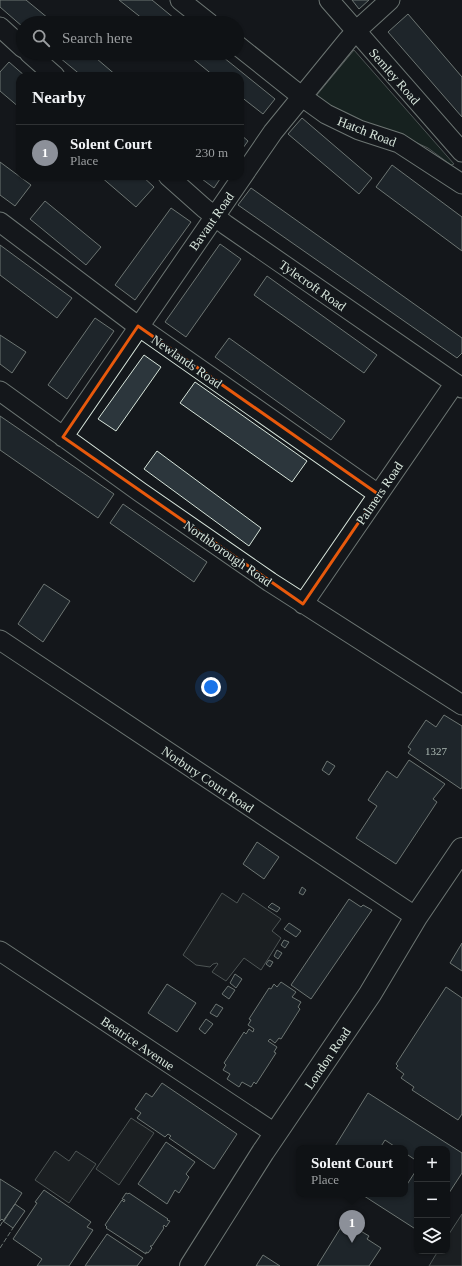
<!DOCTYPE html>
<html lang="en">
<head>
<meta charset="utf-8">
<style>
	:root { --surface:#0f1215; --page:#181b1e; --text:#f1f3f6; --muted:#9b9ea0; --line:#2f3234; --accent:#8c9099 }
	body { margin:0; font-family:Georgia,serif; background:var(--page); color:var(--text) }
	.controls { position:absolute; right:12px; bottom:12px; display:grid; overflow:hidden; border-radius:8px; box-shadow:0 1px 3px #0004 }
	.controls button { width:36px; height:36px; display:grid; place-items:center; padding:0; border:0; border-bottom:1px solid var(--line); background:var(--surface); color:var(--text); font:20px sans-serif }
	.you { position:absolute; left:211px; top:687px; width:14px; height:14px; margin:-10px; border:3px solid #fff; border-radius:50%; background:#1a73e8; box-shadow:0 0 0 6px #1a73e833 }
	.badge { display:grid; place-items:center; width:26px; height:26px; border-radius:50%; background:var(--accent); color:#fff; font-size:13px; font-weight:700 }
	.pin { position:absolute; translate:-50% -33px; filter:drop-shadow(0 1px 2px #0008) }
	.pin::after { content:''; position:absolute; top:21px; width:14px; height:12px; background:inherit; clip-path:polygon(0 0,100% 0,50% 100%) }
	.popup { position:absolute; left:296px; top:1145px; width:112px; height:52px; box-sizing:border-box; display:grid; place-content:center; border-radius:8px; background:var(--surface); filter:drop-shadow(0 1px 3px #0005); font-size:13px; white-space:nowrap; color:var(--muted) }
	.popup b { font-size:15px; color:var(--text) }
	.popup::after { content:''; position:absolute; left:50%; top:100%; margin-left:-8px; border:8px solid transparent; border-top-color:var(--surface) }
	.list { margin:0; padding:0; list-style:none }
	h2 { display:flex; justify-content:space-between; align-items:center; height:52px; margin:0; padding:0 16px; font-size:17px }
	h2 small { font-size:13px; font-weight:400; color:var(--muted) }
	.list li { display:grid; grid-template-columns:26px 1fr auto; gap:12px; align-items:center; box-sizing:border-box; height:56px; padding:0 16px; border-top:1px solid var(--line) }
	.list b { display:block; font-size:15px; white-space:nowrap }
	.list p { margin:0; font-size:13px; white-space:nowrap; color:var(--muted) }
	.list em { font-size:13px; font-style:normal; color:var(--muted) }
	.icon { flex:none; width:22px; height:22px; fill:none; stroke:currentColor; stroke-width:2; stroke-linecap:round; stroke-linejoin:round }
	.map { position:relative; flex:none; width:462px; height:1266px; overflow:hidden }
	.search { position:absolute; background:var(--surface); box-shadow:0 1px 3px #0004; left:16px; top:16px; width:228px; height:44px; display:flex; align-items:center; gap:10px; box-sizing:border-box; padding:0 14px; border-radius:22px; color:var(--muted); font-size:15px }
	.panel { position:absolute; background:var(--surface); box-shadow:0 1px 3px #0004; left:16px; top:72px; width:228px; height:108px; border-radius:12px }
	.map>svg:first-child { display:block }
</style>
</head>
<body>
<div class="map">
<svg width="462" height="1266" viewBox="0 0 462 1266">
	<rect width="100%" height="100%" fill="#14181c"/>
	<path fill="#1a2d24" stroke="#939e99" d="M354,50l100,114 -3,1 -23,-17 -33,-15 -29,-9 -36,-18 -14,-10z"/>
	<path fill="#24282b" stroke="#939e99" d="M222,893l15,10 6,-10 38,26 -9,12 9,7 -20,32 -17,-12 -18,23 -14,-9 6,-8 -1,-1 -4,1 -3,3 -14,-2 -13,-10z
		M131,1118l23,15 -35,52 -23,-16z
		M55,1151l14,10 7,-10 20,13 -27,39 -34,-23z
		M462,1214v52h-33l9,-15h9v-14z"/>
	<path fill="#2c363c" stroke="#d8e6dc" d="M0,0h26l28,23h-31v4l-23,-20z
		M119,0h33l28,23h-32z
		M352,0h17l-10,9z
		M408,14l54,63v40l-74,-85z
		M54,53h36l27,23h-35z
		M186,53h32l57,46 -12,15 -23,-18v-20h-26z
		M9,62l16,14h-5v32l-20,-17v-19z
		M302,118l70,60 -13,16 -71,-60z
		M240,134l8,7 -8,11z
		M0,162l31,23 -16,21 -15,-11z
		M392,165l70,52v34l-86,-64z
		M100,176h42l12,11 -18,20z
		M198,176h24l-8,12z
		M251,188l211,150v15l-5,5 -219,-153z
		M45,201l56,46 -15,18 -56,-46z
		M171,208l20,14 -56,78 -20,-15z
		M220,244l21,15 -55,78 -21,-15z
		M0,245l72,53 -15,20 -57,-43z
		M267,276l110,79 -13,18 -110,-78z
		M95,318l19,13 -47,68 -19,-14z
		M0,335l26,17 -14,21 -12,-9z
		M229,338l116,83 -14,19 -116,-83z
		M144,355l17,12 -45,64 -18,-12z
		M195,382l112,79 -15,21 -112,-79z
		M0,416l114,78 -16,24 -98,-68z
		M157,451l104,77 -12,18 -105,-77z
		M123,504l84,58 -13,20 -84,-59z
		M44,584l26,17 -27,41 -25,-18z
		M444,715l18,11v61l-1,2 -53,-36 3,-4 -3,-2 18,-27 10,7z
		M409,760l36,24 -12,15 4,3 -41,62 -40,-26 21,-32 -9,-6 19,-29 10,7z
		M327,761l8,5 -6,9 -7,-5z
		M257,842l22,15 -15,22 -21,-15z
		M302,887l4,3 -3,5 -4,-2z
		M349,899l12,8 2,-2 9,5 -61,89 -20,-14z
		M272,903l8,5 -3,4 -9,-5z
		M289,923l12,8 -5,6 -12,-8z
		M284,940l5,2 -4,6 -4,-3z
		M462,943v28l-12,-8z
		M277,950l5,3 -4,6 -4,-3z
		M269,960l4,2 -3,5 -4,-3z
		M235,974l7,5 -6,9 -6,-5z
		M281,982l15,10 -4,5 9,5 -3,5 2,2 -19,30 -2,-1 -4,5 -5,-4 -2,2 9,6 -3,5 2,1 -20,31 -2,-2 -3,5 -9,-5 -3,5 -12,-8 3,-5 -7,-4 3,-5 -2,-2 20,-31 2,2 3,-5 4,3 1,-3 -6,-4 3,-5 -2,-1 20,-31 2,1 3,-5 3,3z
		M167,984l29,19 -19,29 -29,-19z
		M228,986l7,4 -6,9 -7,-5z
		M446,987l16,11v116l-4,6 -46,-30 2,-3 -13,-9 3,-4 -8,-6 2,-2 -2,-2z
		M216,1004l7,4 -6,9 -7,-4z
		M206,1019l7,5 -8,10 -6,-5z
		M162,1083l75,51 -23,35 -45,-31 2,-2 -3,-2 -3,3 -28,-19 4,-5 -6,-4 11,-16 6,4z
		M368,1093l94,60v20l-15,23v-47h-30v12l-12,-8v-5h-8l-12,-8 -5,8h-46z
		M166,1142l29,20 -9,12 3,3 -10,16 -4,-3 -8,14 -29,-20z
		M417,1169v61l-56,-36h44v-9l1,1z
		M0,1179l22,14 -18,28 -2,-2 -2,2z
		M44,1190l47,32 -4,5 6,3 -24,36h-32l5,-7 -29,-20 24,-36 -2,-1z
		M126,1193l2,1 1,-1 39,26 -1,1 3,1 -4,6 -2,-2 -1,2 1,1 -12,18h-2l2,2 -4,5 -2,-1v2l-40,-26 1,-1 -2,-2 17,-25 2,2 1,-2 -3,-1z
		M15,1204l10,7 -12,17 -10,-7z
		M343,1224l14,9 2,-3 10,6 -2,3 14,9 -12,18h-52z
		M107,1234l36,24 -6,8h-52z
		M263,1255l17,11h-24z"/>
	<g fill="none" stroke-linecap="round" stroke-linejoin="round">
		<g stroke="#d8e6dc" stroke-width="21">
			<path id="minor" d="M180,0l29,23
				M329,0l133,152
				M0,27l23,21
				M237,45l64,51 25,18 33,16 40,13 63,41
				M29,53l26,23
				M168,176l36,32 22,17 236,163
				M0,222l131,99 247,173
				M0,391l140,101 130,90 192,123
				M63,437l210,-305 75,-92 8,-9 34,-31
				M303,604l152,-221
				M0,640l416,277
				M0,951l276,183"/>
		</g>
		<g stroke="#d8e6dc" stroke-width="24">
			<path id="highway" d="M191,1266l72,-114 107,-158 46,-77 46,-68"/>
		</g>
		<use href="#minor" stroke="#14181c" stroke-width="19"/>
		<use href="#highway" stroke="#14181c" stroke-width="22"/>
		<path stroke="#d8e6dc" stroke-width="1" stroke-dasharray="5 2" stroke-linecap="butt" d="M0,1226l3,-5
			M0,1248l13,-20"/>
	</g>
	<path d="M0 0H462V1266H0ZM138,326l240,168 -75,110 -240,-167z" fill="#14181c" fill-opacity=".55" fill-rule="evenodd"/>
	<path fill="none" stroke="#e8590c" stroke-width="3" stroke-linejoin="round" d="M138,326l240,168 -75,110 -240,-167z"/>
	<g text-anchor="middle" stroke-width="3" stroke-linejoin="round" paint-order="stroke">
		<g font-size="11" fill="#adbab4">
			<text x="436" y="755">1327</text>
		</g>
		<g font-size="13" fill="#d8e6dc" stroke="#14181c">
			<text transform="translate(395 76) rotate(49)" y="5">Semley Road</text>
			<text transform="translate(367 131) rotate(21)" y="5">Hatch Road</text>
			<text transform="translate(211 221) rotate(-55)" y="5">Bavant Road</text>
			<text transform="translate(313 285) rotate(35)" y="5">Tylecroft Road</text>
			<text transform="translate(187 361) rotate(35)" y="5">Newlands Road</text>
			<text transform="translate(379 493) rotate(-56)" y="5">Palmers Road</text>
			<text transform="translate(228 553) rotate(35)" y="5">Northborough Road</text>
			<text transform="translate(208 779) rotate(34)" y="5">Norbury Court Road</text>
			<text transform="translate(138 1043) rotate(34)" y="5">Beatrice Avenue</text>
			<text transform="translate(327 1058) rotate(-56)" y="5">London Road</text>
		</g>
	</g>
</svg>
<div class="controls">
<button>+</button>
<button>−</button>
<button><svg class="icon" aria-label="layers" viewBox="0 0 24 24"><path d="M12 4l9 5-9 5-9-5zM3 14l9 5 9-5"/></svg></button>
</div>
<div class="you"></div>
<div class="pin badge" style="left:352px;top:1243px">1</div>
<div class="popup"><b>Solent Court</b>Place</div>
<div class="search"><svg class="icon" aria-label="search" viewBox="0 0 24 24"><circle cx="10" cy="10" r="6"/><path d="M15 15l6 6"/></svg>Search here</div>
<section class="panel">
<h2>Nearby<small></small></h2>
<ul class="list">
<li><span class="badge">1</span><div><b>Solent Court</b><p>Place</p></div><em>230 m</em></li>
</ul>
</section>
</div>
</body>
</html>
